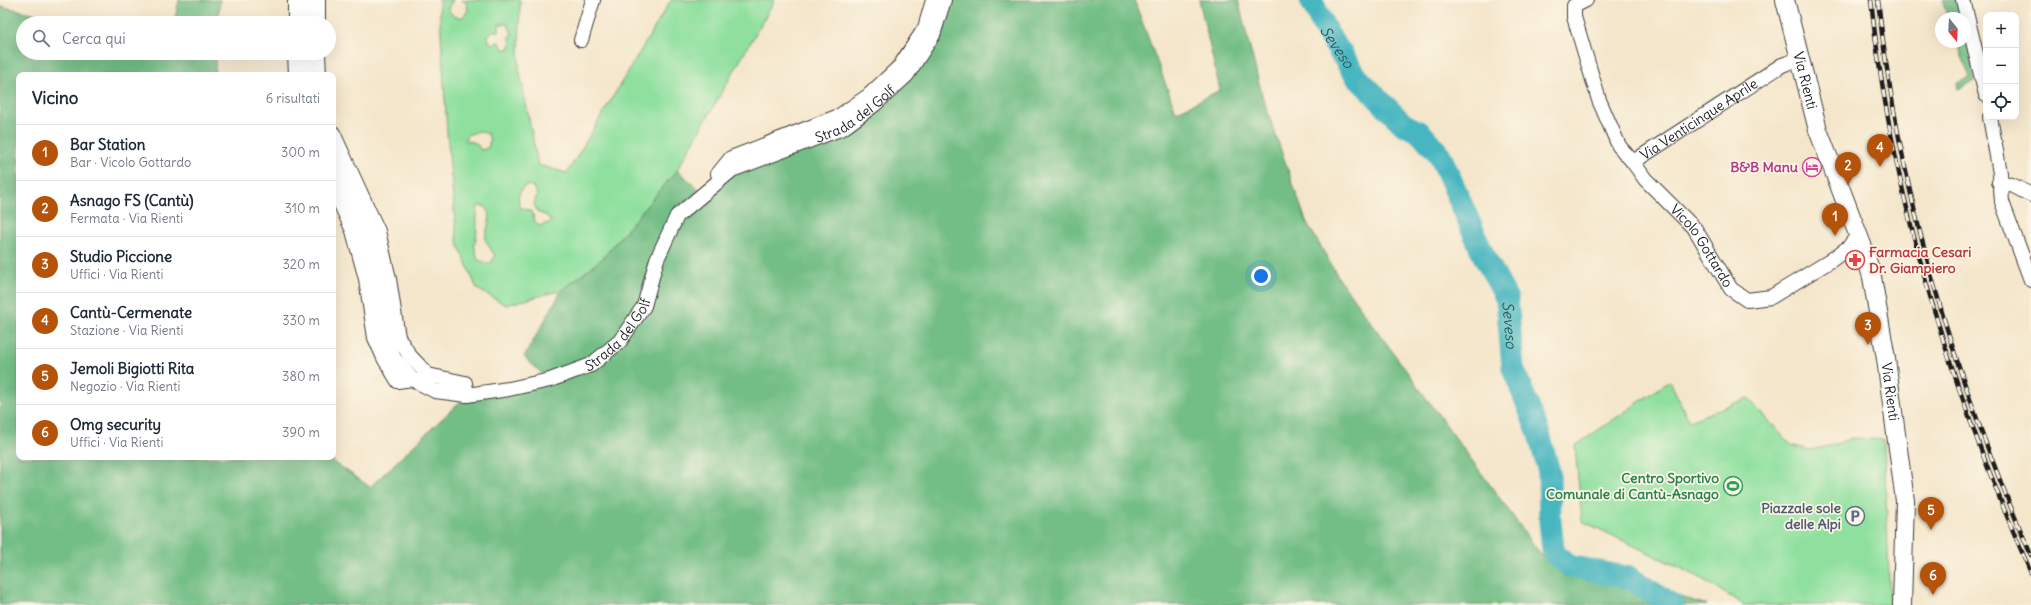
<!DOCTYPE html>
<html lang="it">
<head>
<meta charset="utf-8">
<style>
	:root { --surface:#fff; --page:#f2f2f3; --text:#1f2937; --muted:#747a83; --line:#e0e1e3; --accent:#b45309 }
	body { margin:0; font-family:Delius,sans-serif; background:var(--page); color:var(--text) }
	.controls { position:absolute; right:12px; top:12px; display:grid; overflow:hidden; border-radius:8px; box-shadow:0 4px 16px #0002 }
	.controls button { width:36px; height:36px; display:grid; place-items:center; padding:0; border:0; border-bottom:1px solid var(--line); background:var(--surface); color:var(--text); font:20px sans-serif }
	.compass { position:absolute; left:1935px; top:12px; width:36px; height:36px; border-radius:50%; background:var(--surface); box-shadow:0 4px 16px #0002; rotate:162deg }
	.you { position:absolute; left:1261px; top:276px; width:14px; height:14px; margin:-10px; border:3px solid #fff; border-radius:50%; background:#1a73e8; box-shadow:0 0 0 6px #1a73e833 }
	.badge { display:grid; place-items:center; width:26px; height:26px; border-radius:50%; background:var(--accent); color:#fff; font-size:13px; font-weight:700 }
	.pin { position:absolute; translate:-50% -33px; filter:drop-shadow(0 1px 2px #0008) }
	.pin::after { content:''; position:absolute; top:21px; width:14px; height:12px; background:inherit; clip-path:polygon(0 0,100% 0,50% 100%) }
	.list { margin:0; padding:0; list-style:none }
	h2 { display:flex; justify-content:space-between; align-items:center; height:52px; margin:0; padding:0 16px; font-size:17px }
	h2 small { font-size:13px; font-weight:400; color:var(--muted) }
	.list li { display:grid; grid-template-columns:26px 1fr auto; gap:12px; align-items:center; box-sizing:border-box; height:56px; padding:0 16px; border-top:1px solid var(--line) }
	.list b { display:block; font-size:15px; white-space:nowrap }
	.list p { margin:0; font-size:13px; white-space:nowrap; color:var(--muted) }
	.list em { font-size:13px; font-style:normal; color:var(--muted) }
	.icon { flex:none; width:22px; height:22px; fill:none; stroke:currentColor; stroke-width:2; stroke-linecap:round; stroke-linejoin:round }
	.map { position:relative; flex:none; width:2031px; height:605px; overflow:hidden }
	.search { position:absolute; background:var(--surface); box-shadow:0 4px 16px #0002; left:16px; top:16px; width:320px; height:44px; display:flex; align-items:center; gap:10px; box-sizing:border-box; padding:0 14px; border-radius:22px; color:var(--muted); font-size:15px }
	.panel { position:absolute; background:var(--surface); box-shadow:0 4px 16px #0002; left:16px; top:72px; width:320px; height:388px; border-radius:8px }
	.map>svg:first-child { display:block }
</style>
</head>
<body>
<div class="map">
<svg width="2031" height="605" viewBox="0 0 2031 605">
	<rect width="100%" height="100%" fill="#fcf5e5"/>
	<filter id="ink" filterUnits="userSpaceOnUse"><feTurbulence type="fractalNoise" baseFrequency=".025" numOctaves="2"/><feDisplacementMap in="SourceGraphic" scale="8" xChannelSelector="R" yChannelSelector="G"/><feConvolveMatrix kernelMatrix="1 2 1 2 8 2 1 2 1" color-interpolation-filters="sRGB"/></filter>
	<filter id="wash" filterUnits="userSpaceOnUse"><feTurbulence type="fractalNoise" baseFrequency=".012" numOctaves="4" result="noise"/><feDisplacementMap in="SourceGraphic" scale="16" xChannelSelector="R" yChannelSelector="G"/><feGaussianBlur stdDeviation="0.9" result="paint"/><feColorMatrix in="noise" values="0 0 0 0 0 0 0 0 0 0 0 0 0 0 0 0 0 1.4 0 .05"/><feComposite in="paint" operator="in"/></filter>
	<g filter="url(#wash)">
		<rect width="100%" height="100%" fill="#f4e6cb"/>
		<path fill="#8fe09f" stroke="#567e5e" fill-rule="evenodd" d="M439,0h14l-5,8c4,8 6,10 15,9l5,-7 -2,-8 -4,-2h58l-1,68 19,97 29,8 104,-173h104l-98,170 -75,89 -40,31 -56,15 -29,-16 -20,-48 -10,-109zM499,24h9l4,10 -3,2 2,6 -2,7h-6l-4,-7 -6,2 -4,-2 -1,-6 4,-5h7zM479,131l9,3 2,6 -2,8 -7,2 -5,-7 -11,-3 2,-5zM529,185l5,3 3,6 -3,10 3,8 10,4 4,6 -11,4 -5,-5 -3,-9 -12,-5 -2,-10 4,-9zM478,206h7l5,10 -5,23 10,17 -5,8 -12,-4 -4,-15c5,-12 1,-26 4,-39z
			M1670,381l19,40 59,-23 43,47 18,5 21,-4 22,-8 32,2 6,165h-146l-47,-29 -115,-55 -7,-75z"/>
		<path fill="#73be86" stroke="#486d51" d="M179,0h41l-2,23h-44z
			M944,0h190l42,112 44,-22 -21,-90h39l25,99 43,122 34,59 202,276 165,49h-1707v-599l77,17h-54v30h193l-1,22h-196v382h308l43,30 97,-92 82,-15 -25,-23 38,-67 40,-31 75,-89 26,23 29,-23 112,-42z
			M1942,0h16l4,18h-14z
			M1965,31l10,50 -17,8 -1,-6 13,-5 -13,-36h8z"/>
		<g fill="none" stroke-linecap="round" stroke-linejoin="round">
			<path stroke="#47b6c0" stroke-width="23" id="s1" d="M1311,0l16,33 30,44 46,47 18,9 19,22 44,101 23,43 6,69 26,66 10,38 1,49 3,29 3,5 13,11 61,12 42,27"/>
		</g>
	</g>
	<g filter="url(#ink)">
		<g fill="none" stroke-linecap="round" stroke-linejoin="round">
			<g stroke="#3c3a36" stroke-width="16">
				<g id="minor">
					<path id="s2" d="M1586,0l-12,6v11l25,83 20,46 14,16 149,-97 17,-6"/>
					<path d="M1963,0l23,95"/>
					<path d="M295,23v-23"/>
					<path d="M305,23v-23"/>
					<path d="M318,23v-23"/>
					<path d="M581,40l12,-40"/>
					<path d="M295,53l1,22"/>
					<path d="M305,53l1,22"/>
					<path d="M318,53l1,22"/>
					<path d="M1990,117l10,56 2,29 29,78"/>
					<path d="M333,133l45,98 11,48 9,58 12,19 18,19 37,8 2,12"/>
					<path id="s3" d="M333,162l31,65 14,48 8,63 8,20 18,21 23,12 32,4 42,-6 41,-9 41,-15 29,-24 24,-35 13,-47 20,-43 55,-46 111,-42 31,-23 33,-30 26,-40 11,-35"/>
					<path id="s4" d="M1633,162l12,17 50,50 36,60 16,11 24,-3 59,-36 19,-14 9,-12"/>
					<path d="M718,174l13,-16 108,-42 29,-20 32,-30 25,-38 8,-28"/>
					<path d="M1999,182l13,3 19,10"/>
					<path d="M333,187l20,44 13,48 9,59 9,20 14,23 14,-2"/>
				</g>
			</g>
			<g stroke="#3c3a36" stroke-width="20">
				<g id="major">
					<path id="s5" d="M1785,0l33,130 46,120 8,27 14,82 19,142 -3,104"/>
				</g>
			</g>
			<use href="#minor" stroke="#fff" stroke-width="14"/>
			<use href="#major" stroke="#fff" stroke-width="18"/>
			<g stroke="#1c1c1c" stroke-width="4.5">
				<path id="rail" d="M1871,0c21,200 80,390 160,573
					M1878,0c21,192 76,378 153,555"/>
			</g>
			<use href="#rail" stroke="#fcf5e5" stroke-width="3" stroke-dasharray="9" stroke-linecap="butt"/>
		</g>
	</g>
	<defs>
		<g id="hotel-ring" transform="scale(1)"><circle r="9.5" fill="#fcf5e5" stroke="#d1479c" stroke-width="1.5"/><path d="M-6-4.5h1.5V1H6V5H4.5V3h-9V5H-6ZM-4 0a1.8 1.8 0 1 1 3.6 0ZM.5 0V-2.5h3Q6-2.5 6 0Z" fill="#d1479c"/></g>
		<g id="pharmacy-ring" transform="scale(1)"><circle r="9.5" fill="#fcf5e5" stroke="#e0444e" stroke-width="1.5"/><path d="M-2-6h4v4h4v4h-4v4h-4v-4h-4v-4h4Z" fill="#e0444e"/></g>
		<g id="stadium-ring" transform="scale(1)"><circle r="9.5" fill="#fcf5e5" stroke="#2e9e5b" stroke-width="1.5"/><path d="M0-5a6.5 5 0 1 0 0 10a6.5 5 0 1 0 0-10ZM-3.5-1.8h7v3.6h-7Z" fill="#2e9e5b"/></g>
		<g id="parking-ring" transform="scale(1)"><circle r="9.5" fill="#fcf5e5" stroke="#5c6f8a" stroke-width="1.5"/><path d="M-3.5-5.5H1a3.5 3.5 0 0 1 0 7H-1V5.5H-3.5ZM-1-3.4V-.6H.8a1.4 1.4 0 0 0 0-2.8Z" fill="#5c6f8a"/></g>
	</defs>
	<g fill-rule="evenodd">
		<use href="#hotel-ring" x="1812" y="167"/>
		<use href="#pharmacy-ring" x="1855" y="260"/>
		<use href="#stadium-ring" x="1733" y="486"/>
		<use href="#parking-ring" x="1855" y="516"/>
	</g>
	<g text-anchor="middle" stroke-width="3.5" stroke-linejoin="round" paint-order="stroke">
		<g font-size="14" fill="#1c1c1c" stroke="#fcf5e5">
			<text dy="5" stroke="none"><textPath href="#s5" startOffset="83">Via Rienti</textPath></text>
			<text dy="5" stroke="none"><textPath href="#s3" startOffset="805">Strada del Golf</textPath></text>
			<text dy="5" stroke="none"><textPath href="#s2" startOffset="261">Via Venticinque Aprile</textPath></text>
			<text dy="5" stroke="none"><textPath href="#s4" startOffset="109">Vicolo Gottardo</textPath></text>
			<text dy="5" stroke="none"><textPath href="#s3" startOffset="462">Strada del Golf</textPath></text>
			<text dy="5" stroke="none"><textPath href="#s5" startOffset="407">Via Rienti</textPath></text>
		</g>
		<g font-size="14" font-weight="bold" fill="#b23c85" stroke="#fcf5e5" text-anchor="end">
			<text x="1798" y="172">B&amp;B Manu</text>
		</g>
		<g font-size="14" font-weight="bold" fill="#be3a42" stroke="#fcf5e5" text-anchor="start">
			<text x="1869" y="257">Farmacia Cesari<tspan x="1869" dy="16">Dr. Giampiero</tspan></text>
		</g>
		<g font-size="14" font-weight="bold" fill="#27864d" stroke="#fcf5e5" text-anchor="end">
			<text x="1719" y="483">Centro Sportivo<tspan x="1719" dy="16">Comunale di Cantù-Asnago</tspan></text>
		</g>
		<g font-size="14" font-weight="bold" fill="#4e5e75" stroke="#fcf5e5" text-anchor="end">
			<text x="1841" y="513">Piazzale sole<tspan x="1841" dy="16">delle Alpi</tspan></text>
		</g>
		<g font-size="15" font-style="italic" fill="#2d5a5e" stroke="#fcf5e5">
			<text dy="5" stroke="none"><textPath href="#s1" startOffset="54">Seveso</textPath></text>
			<text dy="5" stroke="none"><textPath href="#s1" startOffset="390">Seveso</textPath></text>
		</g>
	</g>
</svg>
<div class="controls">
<button>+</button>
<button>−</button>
<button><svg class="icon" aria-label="locate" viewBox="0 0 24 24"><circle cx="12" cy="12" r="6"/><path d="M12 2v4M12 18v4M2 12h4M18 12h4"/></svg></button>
</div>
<svg class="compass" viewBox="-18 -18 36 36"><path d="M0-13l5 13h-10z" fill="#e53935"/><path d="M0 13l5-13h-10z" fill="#747a83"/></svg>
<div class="you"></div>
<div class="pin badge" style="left:1835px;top:236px">1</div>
<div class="pin badge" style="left:1848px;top:185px">2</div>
<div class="pin badge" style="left:1868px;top:345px">3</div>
<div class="pin badge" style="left:1880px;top:167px">4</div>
<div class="pin badge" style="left:1931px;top:530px">5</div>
<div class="pin badge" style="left:1933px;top:595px">6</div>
<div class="search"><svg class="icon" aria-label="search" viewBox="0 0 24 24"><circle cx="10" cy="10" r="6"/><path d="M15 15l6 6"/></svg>Cerca qui</div>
<section class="panel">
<h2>Vicino<small>6 risultati</small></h2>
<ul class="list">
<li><span class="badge">1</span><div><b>Bar Station</b><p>Bar · Vicolo Gottardo</p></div><em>300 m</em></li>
<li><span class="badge">2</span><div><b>Asnago FS (Cantù)</b><p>Fermata · Via Rienti</p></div><em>310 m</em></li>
<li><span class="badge">3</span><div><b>Studio Piccione</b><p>Uffici · Via Rienti</p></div><em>320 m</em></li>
<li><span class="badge">4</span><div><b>Cantù-Cermenate</b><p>Stazione · Via Rienti</p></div><em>330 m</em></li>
<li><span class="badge">5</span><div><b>Jemoli Bigiotti Rita</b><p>Negozio · Via Rienti</p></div><em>380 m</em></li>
<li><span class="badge">6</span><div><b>Omg security</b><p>Uffici · Via Rienti</p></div><em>390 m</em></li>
</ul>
</section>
</div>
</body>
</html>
